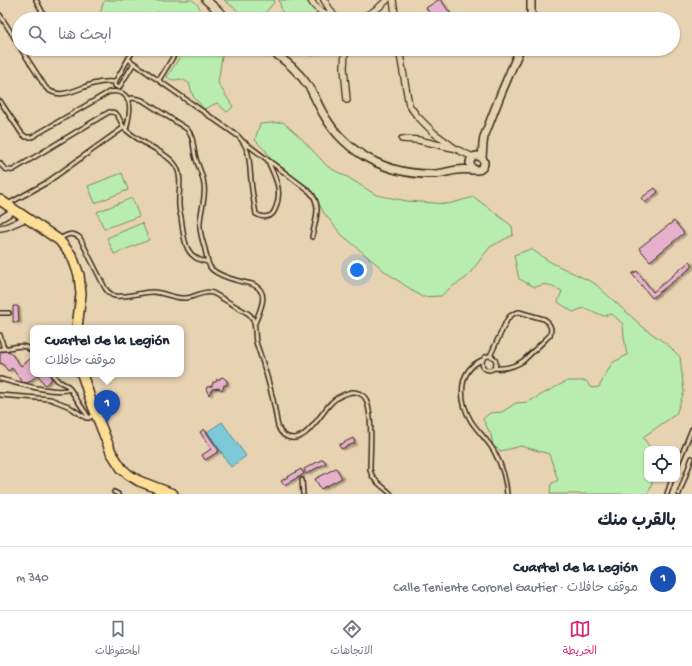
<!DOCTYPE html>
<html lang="ar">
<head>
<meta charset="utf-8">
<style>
	:root { --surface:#fff; --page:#f2f2f3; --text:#1f2937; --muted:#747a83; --line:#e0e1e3; --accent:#db2777 }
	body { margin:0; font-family:"Gochi Hand","Playpen Sans Arabic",sans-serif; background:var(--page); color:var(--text); direction:rtl }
	.controls { position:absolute; right:12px; bottom:12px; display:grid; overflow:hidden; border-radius:8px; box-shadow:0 1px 3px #0004 }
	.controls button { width:36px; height:36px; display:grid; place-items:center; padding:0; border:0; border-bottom:1px solid var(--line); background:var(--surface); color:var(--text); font:20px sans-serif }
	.you { position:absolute; left:357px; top:270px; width:14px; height:14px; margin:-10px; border:3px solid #fff; border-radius:50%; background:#1a73e8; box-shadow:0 0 0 6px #1a73e833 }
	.badge { display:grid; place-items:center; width:26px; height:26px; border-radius:50%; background:var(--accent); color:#fff; font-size:13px; font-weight:700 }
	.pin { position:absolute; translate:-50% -33px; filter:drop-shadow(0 1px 2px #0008) }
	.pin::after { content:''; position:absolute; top:21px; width:14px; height:12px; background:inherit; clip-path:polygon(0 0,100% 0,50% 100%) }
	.popup { position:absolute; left:30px; top:325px; width:154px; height:52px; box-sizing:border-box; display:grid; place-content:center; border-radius:8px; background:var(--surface); filter:drop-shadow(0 1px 3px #0005); font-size:13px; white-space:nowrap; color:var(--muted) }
	.popup b { font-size:15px; color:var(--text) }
	.popup::after { content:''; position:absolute; left:50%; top:100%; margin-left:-8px; border:8px solid transparent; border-top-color:var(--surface) }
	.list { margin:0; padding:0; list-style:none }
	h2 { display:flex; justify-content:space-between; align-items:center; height:52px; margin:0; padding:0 16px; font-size:17px }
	h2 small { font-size:13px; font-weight:400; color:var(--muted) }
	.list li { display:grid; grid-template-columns:26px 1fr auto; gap:12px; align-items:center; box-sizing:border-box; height:64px; padding:0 16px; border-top:1px solid var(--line) }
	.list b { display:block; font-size:15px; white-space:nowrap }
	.list p { margin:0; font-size:13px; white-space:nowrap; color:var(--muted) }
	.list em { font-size:13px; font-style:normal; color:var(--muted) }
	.icon { flex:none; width:22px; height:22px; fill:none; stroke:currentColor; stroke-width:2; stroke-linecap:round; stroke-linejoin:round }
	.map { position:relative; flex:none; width:692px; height:494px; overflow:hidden; direction:ltr }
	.search { position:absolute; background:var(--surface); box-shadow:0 1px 3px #0004; left:12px; right:12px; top:12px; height:44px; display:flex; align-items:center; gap:10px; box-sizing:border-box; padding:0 14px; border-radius:22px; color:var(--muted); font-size:15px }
	.sheet { height:116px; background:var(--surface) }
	nav { display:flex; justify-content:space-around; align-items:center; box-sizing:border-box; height:56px; border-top:1px solid var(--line); background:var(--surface); font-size:11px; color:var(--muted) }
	nav a { display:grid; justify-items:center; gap:2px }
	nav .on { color:var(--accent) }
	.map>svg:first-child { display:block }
</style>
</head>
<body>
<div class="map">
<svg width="692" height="494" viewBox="0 0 692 494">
	<defs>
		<filter id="shadow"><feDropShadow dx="2.5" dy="1.5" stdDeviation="0" flood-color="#0004"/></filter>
	</defs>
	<rect width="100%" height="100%" fill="#e7d2b1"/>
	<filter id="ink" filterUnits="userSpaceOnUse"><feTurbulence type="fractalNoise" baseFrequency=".025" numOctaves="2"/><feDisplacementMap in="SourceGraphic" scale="8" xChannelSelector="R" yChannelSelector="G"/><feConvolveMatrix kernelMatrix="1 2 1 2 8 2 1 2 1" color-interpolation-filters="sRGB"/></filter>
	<g filter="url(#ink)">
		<path fill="#b8edaf" stroke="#7a8c66" d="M106,0h86c9,5 7,12 14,19h-38l-11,-7 -7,4 -2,3h-49l4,-16z
			M224,0h50l1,1 -15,18h-12z
			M279,0h26c3,2 4,4 7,7 7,5 14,4 20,12h-48z
			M184,49h39l-5,34 15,24 -6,5 -10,-9 -13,6 -11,-13 -4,-13c-3,-1 -6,-4 -9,-4 -6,1 -8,2 -13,-2l16,-25z
			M299,49h27l-13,7 -11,-3z
			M283,122l18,16 27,29 21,11 27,17 31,6 41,3 26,-7 38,29 1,9 -23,12 -24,31 -16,10 -9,8 -19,1 -35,-24 -46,-39 -17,-21 -7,-13 -34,-26 -13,-15 -4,-8 -11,-11 5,-16z
			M122,173l6,17 -33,13 -7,-17z
			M132,198l7,18 -35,13 -7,-17z
			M142,223l7,17 -35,14 -7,-16z
			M531,249l21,14 42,20 50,45 24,17 12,12 4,35 -8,22 -33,23 8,12h-4v30h6l-3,10 -3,5h-97l1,-10 7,-4 -9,-26 -28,-8 -20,5 -8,-5 -2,-11 -8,-16 7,-6 12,-1 14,-9 12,-1 39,-21h19l5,7 8,-1 13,-24 15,-8 -3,-18 -1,-13 -11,-10 -8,2 -20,-8 -11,4 -15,-10 4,-11 -16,-7 -11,3 -16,-8 -5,-24z"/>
		<path fill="#7bcad9" stroke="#618a8e" d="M222,422l24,34 -15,11 -24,-35z"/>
		<path fill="#e6b1cc" stroke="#3b2a1e" filter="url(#shadow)" d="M438,0h3l11,16 -4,3h-14l-8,-11z
			M655,188l3,4 -13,11 -4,-5z
			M674,221l10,12 -34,28 -11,-13z
			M690,261l2,2v4l-40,31 -20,-24 5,-3 16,21z
			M13,306h5l1,16h-6z
			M9,351l12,15 12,-9v17h16l3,5 -7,6 -7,-10 -11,8 -5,-1 -10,-14 -4,3 -6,-8 -2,1v-12z
			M223,377l4,4v4h-3l-1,4 -2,1 -2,-2 -7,1 -3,6 -3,-6 1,-2 5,-1 1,-4h3l1,-3 2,1 1,-2z
			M204,429l15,22 -14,9 -3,-5 9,-6 -11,-17z
			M353,438l2,5 -14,6 -2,-4z
			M323,459l3,4 -20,11 -2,-5z
			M336,468l6,10 -21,11 -6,-10z
			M301,469l3,5 -20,11 -3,-4z"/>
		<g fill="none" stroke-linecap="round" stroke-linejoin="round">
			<g stroke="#3b2a1e" stroke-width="6">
				<path id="service" d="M36,0l10,19
					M0,15l19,30
					M154,19h4
					M21,49l25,39c14,13 32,0 47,-4 7,-2 14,-3 22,-2
					M128,59l110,77c13,13 11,27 13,44 1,12 3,23 5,34 5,3 10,4 15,1 3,-2 4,-5 5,-8 7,-18 -2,-32 -9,-48
					M159,80l19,-31
					M119,88l-4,-2v-4l19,-33
					M119,88l15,-25
					M127,99l6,-1 9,2 45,29c7,8 6,17 8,26 2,10 8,19 9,30 2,12 -3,24 -4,37 -1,9 2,18 5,27 1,6 2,12 5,18 6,9 31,15 42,17 19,8 8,25 3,39
					M0,101l22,33 4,3h6l77,-45c4,-1 8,-1 13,1 13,8 6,26 4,37
					M244,142l65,49c14,13 6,30 3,46
					M0,163c3,6 7,8 13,7l96,-58c12,-1 9,10 17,18 9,8 20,14 31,20 7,5 14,8 19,16 7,12 2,26 3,39 0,4 1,8 2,12 3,19 2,42 27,45
					M8,204l38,-21 77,-55
					M60,239c7,-5 13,-7 20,-1l25,50c3,4 5,7 10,8 9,2 27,-4 37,-4 12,0 22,7 34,6 10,-1 17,-8 27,-5l36,21c8,7 5,18 7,28 2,6 4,12 6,18 5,16 10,33 13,50 2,8 1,19 9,25 20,14 37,-23 48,-33 4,-4 10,-7 16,-9 7,-3 17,1 19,9 6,18 3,48 3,67 1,11 14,18 21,25
					M0,313h9
					M0,335l4,14
					M0,349c13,0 22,-8 33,3
					M482 363a7 7 0 1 1 14 0a7 7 0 1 1-14 0Z
					M490,356l17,-36 3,-4 5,-3 4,-1 25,7 3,2 3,5 1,3 -1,6 -4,4 -23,22c-9,6 -18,8 -29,7
					M482,360c-25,11 -23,41 -11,61 7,11 18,20 24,32 7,13 11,26 12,41
					M52,374l6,7 10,5 21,32
					M0,379c16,4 55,16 70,10
					M0,395l50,4 18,7 18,12h3l5,-3
					M677,466l15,-37
					M302,480l1,14
					M114,492l4,2
					M667,494l5,-15
					M679,494l13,-36"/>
			</g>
			<g stroke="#3b2a1e" stroke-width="8">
				<path id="minor" d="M311,0c5,14 33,22 47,18 11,-2 21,-10 29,-18
					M324,0l10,16
					M393,0l3,19
					M345,49l-1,19 3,32
					M399,49l10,56 8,11 17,17 22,16 17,8
					M402,139l16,1 35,8
					M0,219l15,-9
					M0,228l6,-1 21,-9"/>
			</g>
			<g stroke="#3b2a1e" stroke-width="10">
				<path id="tertiary" d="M206,0l22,19
					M531,19v-19
					M268,49c17,10 31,23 42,39 5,9 9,19 14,27 22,39 65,60 109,59 8,0 16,-3 24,-4 6,-1 12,0 18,0
					M470 163a7 7 0 1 1 14 0a7 7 0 1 1-14 0Z
					M482,158l1,-14 1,-7 16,-41 20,-47"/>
			</g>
			<g stroke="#3b2a1e" stroke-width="12">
				<path id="primary" d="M0,200l59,40 13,16 7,19 2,19 -4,34
					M82,374l9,27 20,51 11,17 7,6 10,6 34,13"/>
			</g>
			<use href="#service" stroke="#e7d2b1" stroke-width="3"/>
			<use href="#minor" stroke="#e7d2b1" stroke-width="5.5"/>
			<use href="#tertiary" stroke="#e7d2b1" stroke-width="7"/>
			<use href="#primary" stroke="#fdde96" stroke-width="9"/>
		</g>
	</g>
</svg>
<div class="controls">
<button><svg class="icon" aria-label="locate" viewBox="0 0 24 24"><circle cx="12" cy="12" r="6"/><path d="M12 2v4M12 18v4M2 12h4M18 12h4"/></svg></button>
</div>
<div class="you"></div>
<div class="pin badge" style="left:107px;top:423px;background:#1a4fb4">1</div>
<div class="popup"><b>Cuartel de la Legión</b>موقف حافلات</div>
<div class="search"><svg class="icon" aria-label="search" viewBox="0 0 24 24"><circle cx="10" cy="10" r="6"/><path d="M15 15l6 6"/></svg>ابحث هنا</div>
</div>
<section class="sheet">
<h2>بالقرب منك<small></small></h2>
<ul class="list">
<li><span class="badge" style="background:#1a4fb4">1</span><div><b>Cuartel de la Legión</b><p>موقف حافلات · Calle Teniente Coronel Gautier</p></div><em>340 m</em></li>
</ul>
</section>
<nav>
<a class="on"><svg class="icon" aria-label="map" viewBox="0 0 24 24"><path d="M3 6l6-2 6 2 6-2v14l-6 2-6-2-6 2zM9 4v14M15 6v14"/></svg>الخريطة</a>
<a><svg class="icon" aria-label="directions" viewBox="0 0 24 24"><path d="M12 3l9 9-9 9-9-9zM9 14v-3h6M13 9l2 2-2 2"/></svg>الاتجاهات</a>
<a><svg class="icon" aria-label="saved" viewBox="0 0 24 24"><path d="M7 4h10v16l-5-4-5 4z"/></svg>المحفوظات</a>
</nav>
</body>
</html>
